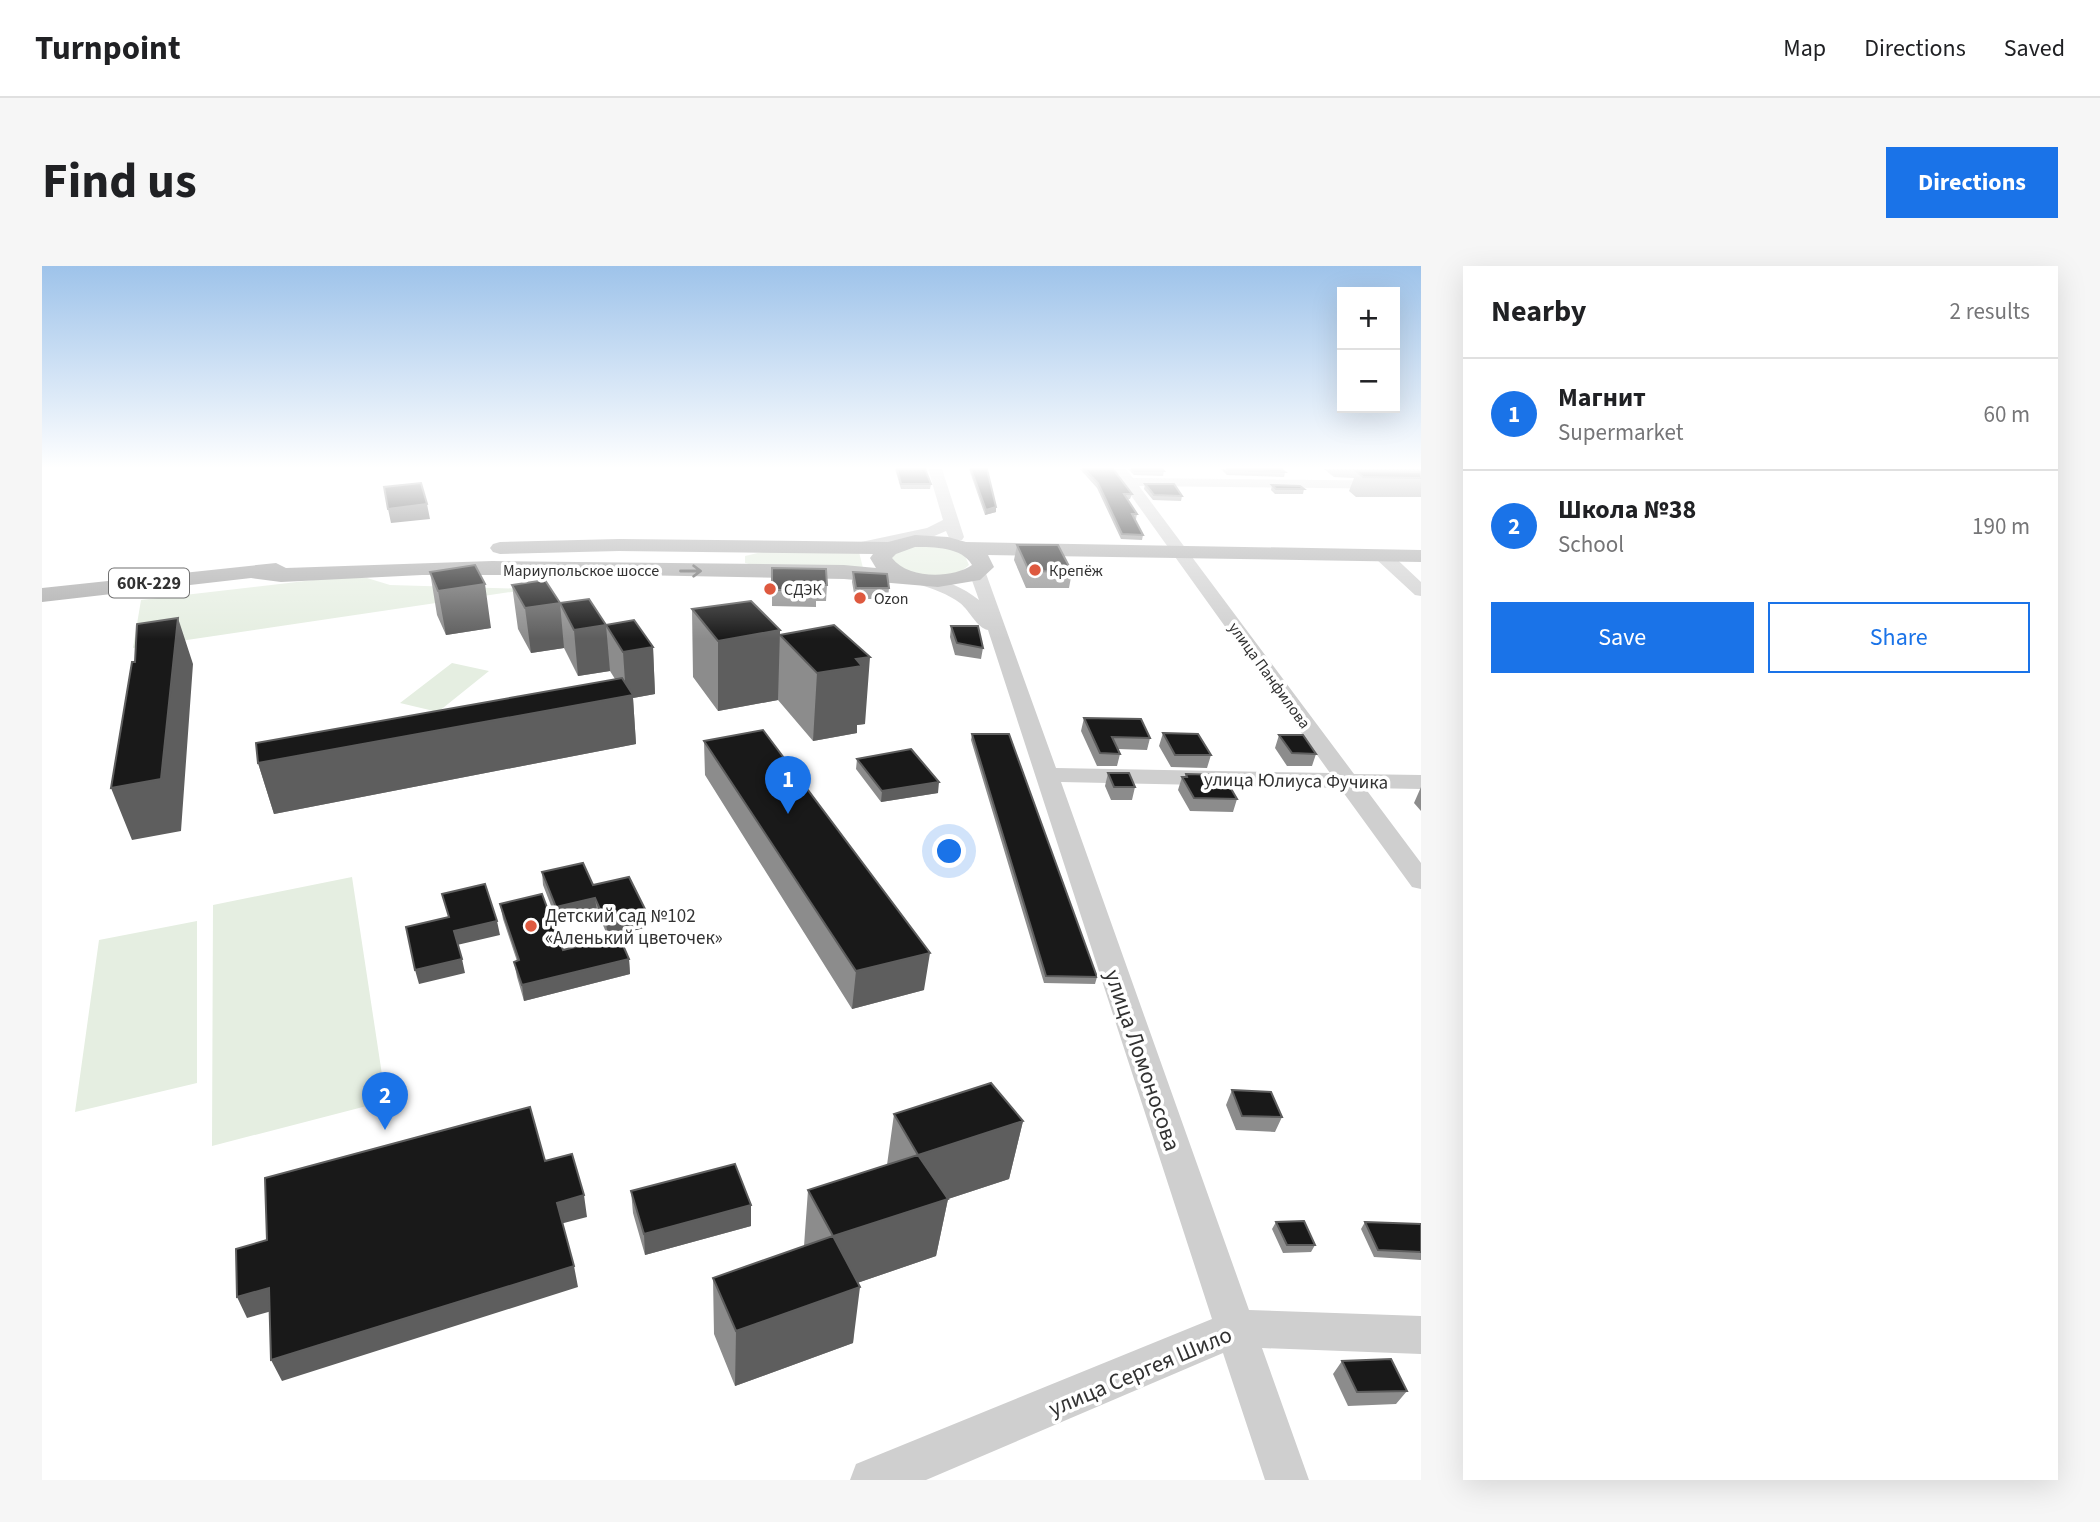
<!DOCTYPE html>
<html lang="en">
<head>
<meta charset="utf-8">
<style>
	:root { --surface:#fff; --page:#f6f6f6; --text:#202124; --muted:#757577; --line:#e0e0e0; --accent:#1a73e8 }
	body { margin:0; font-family:"Source Sans 3",sans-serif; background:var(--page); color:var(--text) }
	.controls { position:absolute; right:21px; top:21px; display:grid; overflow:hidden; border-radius:0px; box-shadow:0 7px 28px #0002 }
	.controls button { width:63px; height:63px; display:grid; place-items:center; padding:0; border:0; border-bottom:2px solid var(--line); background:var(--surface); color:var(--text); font:35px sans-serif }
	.you { position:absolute; left:908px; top:586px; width:24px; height:24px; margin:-18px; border:5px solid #fff; border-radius:50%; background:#1a73e8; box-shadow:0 0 0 10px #1a73e833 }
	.badge { display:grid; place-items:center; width:46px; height:46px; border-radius:50%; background:var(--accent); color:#fff; font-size:23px; font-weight:700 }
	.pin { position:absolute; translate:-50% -58px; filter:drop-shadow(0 2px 4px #0008) }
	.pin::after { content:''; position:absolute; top:37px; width:24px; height:21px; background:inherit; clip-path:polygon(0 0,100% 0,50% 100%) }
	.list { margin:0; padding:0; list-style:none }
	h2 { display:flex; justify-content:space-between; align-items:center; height:91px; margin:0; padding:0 28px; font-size:30px }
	h2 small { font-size:23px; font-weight:400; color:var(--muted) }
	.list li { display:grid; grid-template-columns:46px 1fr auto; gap:21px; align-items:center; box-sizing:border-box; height:112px; padding:0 28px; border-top:2px solid var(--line) }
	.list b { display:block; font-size:26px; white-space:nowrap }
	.list p { margin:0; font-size:23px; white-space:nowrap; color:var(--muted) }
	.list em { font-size:23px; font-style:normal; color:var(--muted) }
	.actions { display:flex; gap:14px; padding:21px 28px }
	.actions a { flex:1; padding:16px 0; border:2px solid var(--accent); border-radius:0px; text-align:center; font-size:24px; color:var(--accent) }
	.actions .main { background:var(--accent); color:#fff }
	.map { position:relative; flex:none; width:1379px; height:1214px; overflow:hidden; border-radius:0px }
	header { display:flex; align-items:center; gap:42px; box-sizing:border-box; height:98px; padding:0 35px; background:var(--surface); border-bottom:2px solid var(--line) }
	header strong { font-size:33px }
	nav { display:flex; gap:38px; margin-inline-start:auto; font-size:24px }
	.intro { display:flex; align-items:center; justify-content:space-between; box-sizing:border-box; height:168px; padding:0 42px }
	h1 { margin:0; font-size:49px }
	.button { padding:18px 32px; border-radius:0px; background:var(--accent); color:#fff; font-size:24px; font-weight:700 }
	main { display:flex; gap:42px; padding:0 42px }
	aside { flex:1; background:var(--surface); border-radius:0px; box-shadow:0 7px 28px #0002 }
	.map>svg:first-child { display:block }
</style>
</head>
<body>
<header>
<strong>Turnpoint</strong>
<nav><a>Map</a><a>Directions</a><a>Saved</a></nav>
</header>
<div class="intro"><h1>Find us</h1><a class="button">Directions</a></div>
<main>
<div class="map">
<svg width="1379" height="1214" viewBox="0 0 1379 1214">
	<rect width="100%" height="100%" fill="#fff"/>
	<path fill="#e5eee1" d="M866,280l37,1 19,7 5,11c-18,18 -50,10 -72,4l-8,-15z
		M724,285l93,1 4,16h-97l-21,-5v-7z
		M289,312h36l23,7 141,4 -398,59 8,-48z
		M410,397l37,8 -51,41 -38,-9z
		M310,611l34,224 -174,45 1,-241z
		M155,655v162l-122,29 24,-172z"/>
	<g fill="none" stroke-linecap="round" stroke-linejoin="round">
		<path fill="#cfcfcf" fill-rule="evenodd" d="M886,203h14l22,68 -2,3h-12l-4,-9 -14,6 -79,16 -6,-2 -2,-3 2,-3 80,-17 16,-8z
			M1070,203h14l7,9 288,3v8l-282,-3 215,288 67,1v14l-56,-1 56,75v26l-9,-2 -72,-99 -279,-6 188,528 172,6v38l-159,-6 47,132h-44l-42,-127 -297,127h-76l6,-16 356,-145 -224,-689c-11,-2 -18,-19 -28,-27 -12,-9 -27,-14 -42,-19l-3,-4 9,-5c20,5 39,12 55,25l-10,-28 9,-5 6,1 72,200 274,5z
			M1340,284l6,1 33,31v14l-6,-1 -39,-36 -2,-4 2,-4z"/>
		<path fill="#aaa" fill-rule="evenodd" d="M873,269l33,2 18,5 455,8v12l-433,-7 6,12 -14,13 -42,7 -94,-8 -211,-4h-211l-141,7 -30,-4 -209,24v-14l234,-25 10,5 206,-7 352,4 32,3 -6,-10 3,-4 -254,-3 -119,3 -7,-2 -3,-4 3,-4 7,-2 119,-3 269,3zM873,281c19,0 47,0 57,18 -20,14 -64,14 -80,-7l4,-4z"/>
	</g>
	<path fill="#8c8c8c" d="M853,203h30l6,15 -1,5h-29z
		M927,203h18l9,38v5l-11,3z
		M1038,203h33l19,25 -2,5h-2l9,15 -1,5h-2l9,16 -1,5 -21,-1 -24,-51z
		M1086,203h34l2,2 -1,5 -29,-1z
		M1179,203h60l4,3 -1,5 -57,-2z
		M1282,203h97v28h-65l-7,-6 5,-13 -20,-1z
		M1103,218l37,12 -1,5 -28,-1 -9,-11z
		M1230,219l32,4 -1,5h-28l-4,-4z
		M975,279l55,27 -3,16h-43l-12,-28z
		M730,302l55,17 -1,16h-10v6l-44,-1z
		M388,306l61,56 -45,7 -9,-20z
		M811,306l36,16 -1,11h-33l-3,-17z
		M470,319l48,18 93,44 2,47 -22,4 3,46 -362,70 -16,-51 357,-84 -5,-8 -32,5 -14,-28 -33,5 -13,-24z
		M650,343l88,21v5l85,89 -8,1v8l-44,8 -35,-41 -60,11 -25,-34z
		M909,360l32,22 -2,11 -26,-4 -5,-18z
		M1042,452l66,20 -3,12 -29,-1 2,5 -3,12h-20l-16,-35z
		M1121,467l48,22 -4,13 -36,-1 -12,-21z
		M930,468l125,243 -2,7 -51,-1 -73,-243z
		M1237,469l37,19 -4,12h-25l-12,-18z
		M662,475l220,249 -72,19 -147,-234z
		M815,493l81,34 -57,9 -25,-33z
		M1066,507l27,14 -3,13h-21l-6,-14z
		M1144,508l51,25 -4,13 -43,-1 -12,-21 4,-13h3z
		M1379,521v24l-7,-8z
		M500,606l51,13 54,28 1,14 -40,10 -11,-26 -40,10 -14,-36z
		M458,638l63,46 66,9 1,15 -106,27 -7,-24 -3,-15 3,-1 -14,-42z
		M1190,824l50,27 -7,15 -39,-2 -10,-25z
		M852,848l129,7 -14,58 -61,20 -12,57 -79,27 -4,60 -118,43 -21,-52 -1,-56 91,-32 4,-56 79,-25z
		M589,925l120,14v21l-106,29 -12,-42z
		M1234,956l39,23 -4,7 -28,1 -11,-24z
		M1323,956l56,2v36l-47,-3 -13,-28z
		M1300,1095l65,30 -11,13 -48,2 -15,-32z"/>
	<path fill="#5e5e5e" d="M385,238l3,15 -39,4 -3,-14z
		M954,241v5l-11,3 1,-5z
		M443,318l6,44 -45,7 -8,-44z
		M518,337l4,45 -33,5 -6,-45z
		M136,352l15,46 -12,167 -49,9 -21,-52z
		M564,359l4,46 -32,5 -4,-46z
		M738,364l-2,70 -60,11v-70z
		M611,381l2,47 -22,4 3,46 -362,70 -16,-51 368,-67 -3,-44z
		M828,391l-5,67 -8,1v8l-44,8 4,-68 39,-14z
		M897,516l-1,11 -57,9 1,-11z
		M553,632l2,13 -40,10 -1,-14z
		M605,647l1,14 -40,10 -2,-14z
		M455,655l3,14 -43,10 -3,-14z
		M888,687l-6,37 -72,19 4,-38z
		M420,693l3,14 -46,11 -4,-14z
		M587,693l1,15 -106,27 -2,-16z
		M981,855l-14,58 -61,20 -12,57 -108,37 5,-57 85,-81z
		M542,929l3,22 -27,7 -3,-21z
		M709,939v21l-106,29 -1,-21z
		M532,1000l4,21 -296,94 -11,-21z
		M818,1021l-7,56 -118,43 1,-55z
		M227,1022l10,21 -32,9 -10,-21z"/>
	<path fill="#191919" stroke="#5e5e5e" stroke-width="2" d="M855,203h28l6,15h-30z
		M929,203h16l9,38 -10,3z
		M1042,203h29l19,25h-8l13,20h-5l11,21 -21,-1 -24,-51z
		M1091,203h29l2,2h-29z
		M1185,203h54l4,3 -56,-2z
		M1314,205l65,1v6l-58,-1z
		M379,217l6,21 -39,5 -4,-22z
		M1103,218h29l8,12 -28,-1z
		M1230,219l28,1 4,3h-28z
		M975,279h41l14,27 -43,-1z
		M433,299l10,19 -47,7 -8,-19z
		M730,302l54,1 1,16h-11l1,5h-45z
		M811,306l34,2 2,14h-33z
		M503,314l15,23 29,-4 17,26 -32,5 -14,-27 -35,5 -13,-23z
		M709,335l29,29 -62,11 -26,-32z
		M136,352l-17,161 -50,9 21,-126h3l2,-38z
		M592,354l19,27 -30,5 -17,-27z
		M792,359l36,32 -14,2 6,7 -45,7 -37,-38z
		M909,360h27l5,22 -26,-5z
		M580,412l11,17 -375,68 -2,-20z
		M1042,452l57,1 9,19 -38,-1 8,17 -20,-1z
		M721,464l167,223 -74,18 -152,-230z
		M1121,467l35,1 13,21h-36z
		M930,468h37l88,243 -51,-1z
		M1237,469h24l13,19 -24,-1z
		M869,483l28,33 -57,9 -25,-32z
		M1066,507h21l6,14h-21z
		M1144,508l37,1 14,24 -43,-1 -12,-21h5z
		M541,597l10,22 36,-8 18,36 -41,10 -11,-25 -39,9 -14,-35z
		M443,618l12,37 -43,10 8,28 -47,11 -9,-43 43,-10 -7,-23z
		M500,628l21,56 56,-14 10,23 -107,26 -8,-23 5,-2 -19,-56z
		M949,817l32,38 -105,34 30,44 -115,37 27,51 -124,44 -23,-53 120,-42 -25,-46 110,-35 -24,-41z
		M1190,824l39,2 11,25 -40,-1z
		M488,841l15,54 27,-7 12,41 -27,8 17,63 -303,94 -2,-72 -32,9 -1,-48 31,-9 -2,-62z
		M693,898l16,41 -107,29 -13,-43z
		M1262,955l11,24h-28l-11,-23z
		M1323,956l56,2v28l-43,-2z
		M1349,1093l16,32 -50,1 -15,-31z"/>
	<defs><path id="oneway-shaft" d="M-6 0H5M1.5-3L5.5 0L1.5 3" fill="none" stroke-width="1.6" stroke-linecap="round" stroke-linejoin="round" transform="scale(1.75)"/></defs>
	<use stroke="#626262" href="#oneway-shaft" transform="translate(649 305)"/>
	<linearGradient id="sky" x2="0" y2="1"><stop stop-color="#9ec3ea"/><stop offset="0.54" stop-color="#fff"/><stop offset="1" stop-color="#fff" stop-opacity="0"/></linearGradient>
	<rect width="1379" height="373" fill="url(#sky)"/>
	<g fill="#de593f" stroke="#fff" stroke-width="2.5">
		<circle cx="993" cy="304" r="7"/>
		<circle cx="728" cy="323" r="7"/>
		<circle cx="818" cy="332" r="7"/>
		<circle cx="489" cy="660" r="7"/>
	</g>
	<g text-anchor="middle" stroke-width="7" stroke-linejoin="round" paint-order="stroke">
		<g font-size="16" fill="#323232" stroke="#fff">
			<text x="539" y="310">Мариупольское шоссе</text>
			<text transform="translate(1228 409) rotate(54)" y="6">улица Панфилова</text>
		</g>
		<g font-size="16" fill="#323232" stroke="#fff" text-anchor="start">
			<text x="1007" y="310">Крепёж</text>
			<text x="742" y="329">СДЭК</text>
			<text x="832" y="338">Ozon</text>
		</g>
		<rect fill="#fff" stroke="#707070" stroke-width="2" x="67" y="302.5" width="80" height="29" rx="5"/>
		<g font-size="18" font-weight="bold" fill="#323232">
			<text x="107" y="323">60К-229</text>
		</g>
		<g font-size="19" fill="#323232" stroke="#fff">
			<text transform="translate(1254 514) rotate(1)" y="7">улица Юлиуса Фучика</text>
		</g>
		<g font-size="19" fill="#323232" stroke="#fff" text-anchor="start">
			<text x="503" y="656">Детский сад №102<tspan x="503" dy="22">«Аленький цветочек»</tspan></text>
		</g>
		<g font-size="23" fill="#323232" stroke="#fff">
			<text transform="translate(1101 794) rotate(71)" y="8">улица Ломоносова</text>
			<text transform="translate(1098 1105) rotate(-23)" y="8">улица Сергея Шило</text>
		</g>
	</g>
</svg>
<div class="controls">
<button>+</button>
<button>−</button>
</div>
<div class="you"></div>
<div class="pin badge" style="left:746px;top:548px">1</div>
<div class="pin badge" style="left:343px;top:864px">2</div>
</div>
<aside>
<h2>Nearby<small>2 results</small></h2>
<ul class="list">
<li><span class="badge">1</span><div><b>Магнит</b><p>Supermarket</p></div><em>60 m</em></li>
<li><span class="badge">2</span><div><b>Школа №38</b><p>School</p></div><em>190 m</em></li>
</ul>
<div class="actions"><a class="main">Save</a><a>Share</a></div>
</aside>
</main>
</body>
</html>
